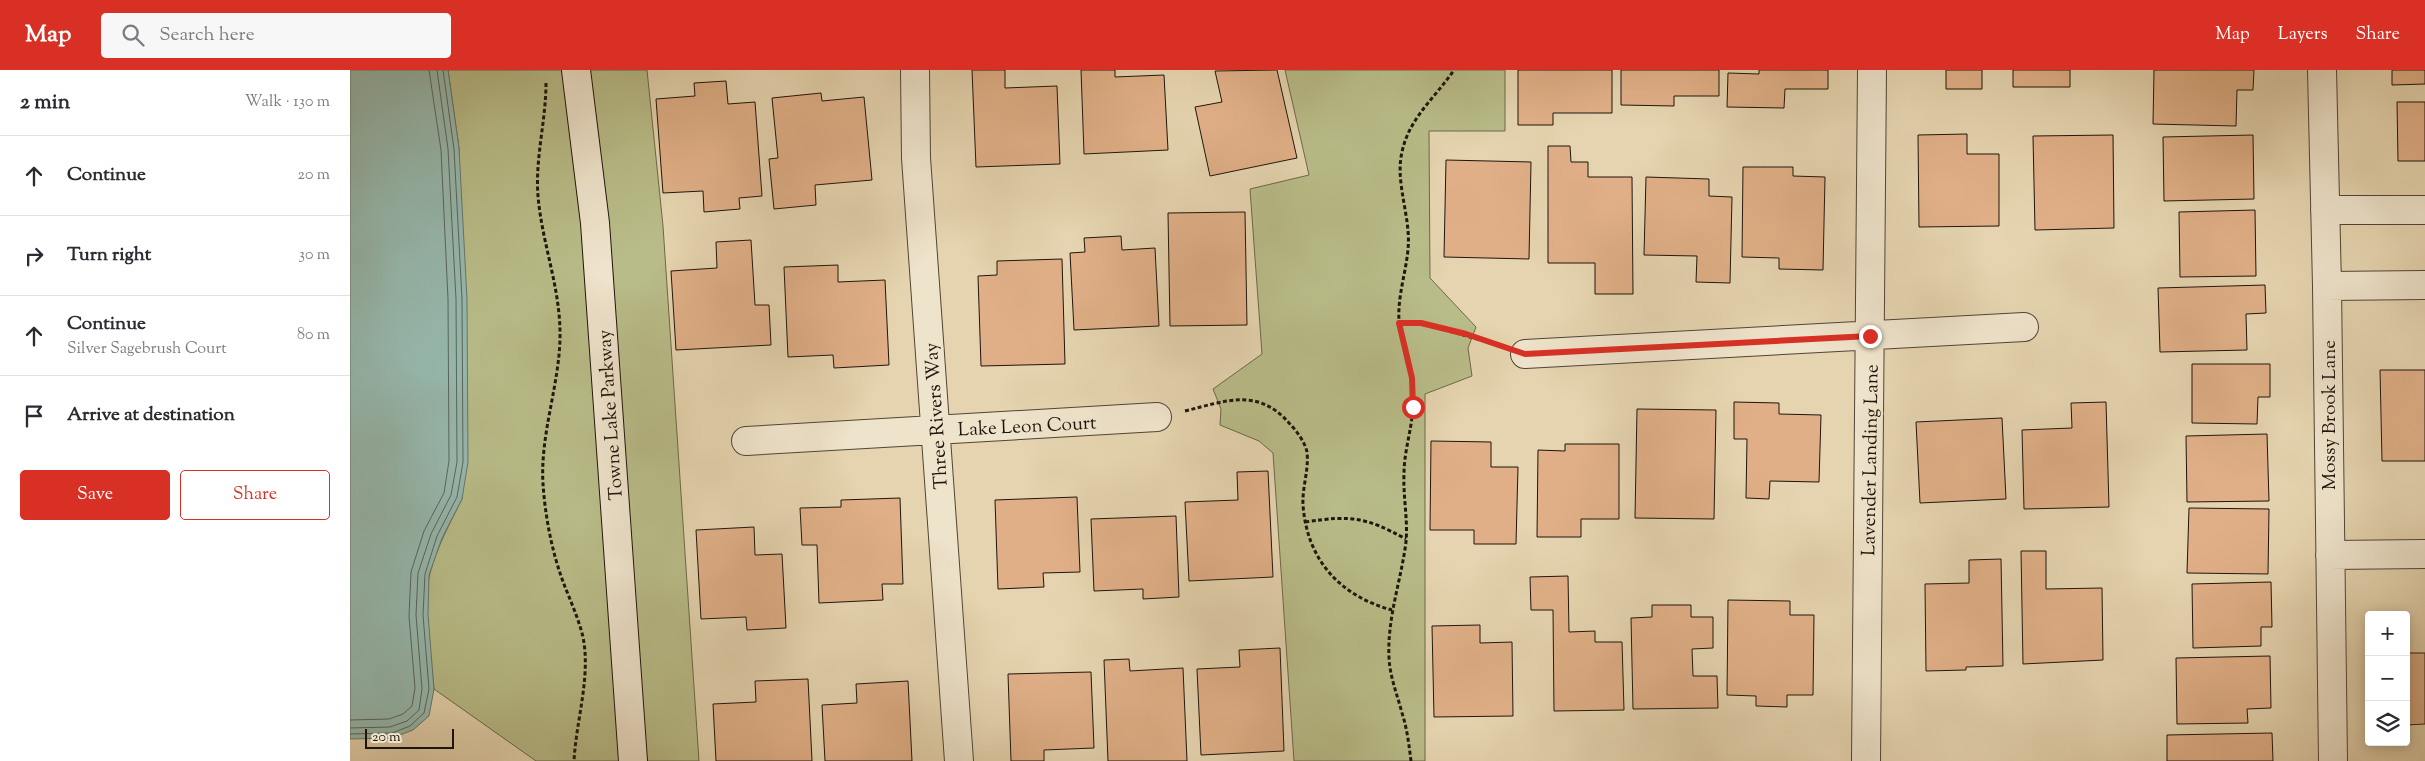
<!DOCTYPE html>
<html lang="en">
<head>
<meta charset="utf-8">
<style>
	:root { --surface:#fff; --page:#f7f7f7; --text:#2b2b33; --muted:#7c7c81; --line:#e1e1e2; --accent:#d93025 }
	body { margin:0; font-family:"Sorts Mill Goudy",serif; background:var(--page); color:var(--text) }
	.controls { position:absolute; right:15px; bottom:15px; display:grid; overflow:hidden; border-radius:5px; box-shadow:0 2px 12px #0003 }
	.controls button { width:45px; height:45px; display:grid; place-items:center; padding:0; border:0; border-bottom:1px solid var(--line); background:var(--surface); color:var(--text); font:25px sans-serif }
	.scale { position:absolute; left:15px; bottom:12px; width:89px; box-sizing:border-box; padding-left:5px; border:2px solid #1f150d; border-top:0; font-size:14px; line-height:18px; white-space:nowrap; color:#1f150d; -webkit-text-stroke:4px #eee3cb; paint-order:stroke }
	.stop { position:absolute; width:15px; height:15px; margin:-11px; border:4px solid #d93025; border-radius:50%; background:#fff }
	.stop.end { background:#d93025; border-color:#fff; box-shadow:0 1px 5px #0008 }
	.list { margin:0; padding:0; list-style:none }
	h2 { display:flex; justify-content:space-between; align-items:center; height:65px; margin:0; padding:0 20px; font-size:21px }
	h2 small { font-size:16px; font-weight:400; color:var(--muted) }
	.list li { display:grid; grid-template-columns:32px 1fr auto; gap:15px; align-items:center; box-sizing:border-box; height:80px; padding:0 20px; border-top:1px solid var(--line) }
	.list b { display:block; font-size:19px; white-space:nowrap }
	.list p { margin:0; font-size:16px; white-space:nowrap; color:var(--muted) }
	.list em { font-size:16px; font-style:normal; color:var(--muted) }
	.actions { display:flex; gap:10px; padding:15px 20px }
	.actions a { flex:1; padding:11px 0; border:1px solid var(--accent); border-radius:5px; text-align:center; font-size:18px; color:var(--accent) }
	.actions .main { background:var(--accent); color:#fff }
	.icon { flex:none; width:28px; height:28px; fill:none; stroke:currentColor; stroke-width:2; stroke-linecap:round; stroke-linejoin:round }
	.map { position:relative; flex:none; width:2075px; height:691px; overflow:hidden }
	header { display:flex; align-items:center; gap:30px; box-sizing:border-box; height:70px; padding:0 25px; background:var(--accent); color:#fff }
	header strong { font-size:24px }
	nav { display:flex; gap:28px; margin-inline-start:auto; font-size:18px }
	.search { width:350px; height:45px; background:var(--page); display:flex; align-items:center; gap:12px; box-sizing:border-box; padding:0 18px; border-radius:5px; color:var(--muted); font-size:19px }
	main { display:flex }
	aside { flex:1; background:var(--surface) }
	.map>svg:first-child { display:block }
</style>
</head>
<body>
<header>
<strong>Map</strong>
<div class="search"><svg class="icon" aria-label="search" viewBox="0 0 24 24"><circle cx="10" cy="10" r="6"/><path d="M15 15l6 6"/></svg>Search here</div>
<nav><a>Map</a><a>Layers</a><a>Share</a></nav>
</header>
<main>
<aside>
<h2>2 min<small>Walk · 130 m</small></h2>
<ul class="list">
<li><svg class="icon" aria-label="ahead" viewBox="0 0 24 24"><path d="M12 20V5M6 11l6-6 6 6"/></svg><div><b>Continue</b></div><em>20 m</em></li>
<li><svg class="icon" aria-label="right" viewBox="0 0 24 24"><path d="M7 20v-9h11M14 6l5 5-5 5"/></svg><div><b>Turn right</b></div><em>30 m</em></li>
<li><svg class="icon" aria-label="ahead" viewBox="0 0 24 24"><path d="M12 20V5M6 11l6-6 6 6"/></svg><div><b>Continue</b><p>Silver Sagebrush Court</p></div><em>80 m</em></li>
<li><svg class="icon" aria-label="arrive" viewBox="0 0 24 24"><path d="M6 21V4h12l-3 4 3 4H6"/></svg><div><b>Arrive at destination</b></div></li>
</ul>
<div class="actions"><a class="main">Save</a><a>Share</a></div>
</aside>
<div class="map">
<svg width="2075" height="691" viewBox="0 0 2075 691">
	<rect width="100%" height="100%" fill="#e5d4af"/>
	<filter id="stains"><feTurbulence type="fractalNoise" baseFrequency=".004" numOctaves="4"/><feColorMatrix values="0 0 0 0 .2 0 0 0 0 .09 0 0 0 0 .02 0 0 0 .5 -.17"/></filter>
	<radialGradient id="worn" r=".72"><stop offset=".6" stop-color="#630" stop-opacity="0"/><stop offset="1" stop-color="#630" stop-opacity=".3"/></radialGradient>
	<path fill="#b8bc88" stroke="#6c684a" d="M98,0h199l16,156 36,535h-163l-102,-72c-3,-33 -12,-84 -4,-116 7,-26 20,-50 32,-74l-3,-351z
		M935,0h220v61h-76l1,147 46,49 -8,21 4,28 -47,18v367h-131l-21,-308 -14,-12 -39,-16 1,-16 -8,-20 49,-35 -12,-165 59,-14z"/>
	<path fill="#96b8ad" stroke="#66776d" d="M0,0h98l11,78 8,151 1,163 -6,37 -20,39 -13,37 -1,40 6,74 -5,27 -16,14 -21,8 -42,1z"/>
	<g fill="none" stroke-linecap="round" stroke-linejoin="round">
		<path stroke="#5a665d" stroke-width="1" d="M0,650l39,-1 14,-5 9,-8 3,-18 -6,-72 2,-44 13,-41 20,-38 5,-32 -1,-162 -7,-149 -12,-80
			M0,658l40,-1 17,-6 12,-11 3,-21 -6,-74 2,-42 13,-39 20,-39 6,-33 -1,-163 -8,-150 -11,-79
			M0,664l42,-1 18,-7 14,-13 5,-24 -6,-74 2,-41 12,-38 20,-39 6,-35 -1,-163 -8,-150 -11,-79"/>
	</g>
	<path fill="#e0af87" stroke="#1f150d" d="M622,0h33v18l52,-2 3,78 -84,3z
		M731,0h34v7l49,-2 4,75 -84,4z
		M927,0l20,88 -87,18 -15,-69 27,-5 -7,-31z
		M1168,0h94v43h-59v12h-35z
		M1271,0h98v26h-45v10l-53,-1z
		M1409,0h69v19h-43l-1,19 -57,-1 1,-34 31,1z
		M1596,0h36v19h-36z
		M1663,0h57v17h-57z
		M1804,0h100l-1,20h-16l-1,36 -83,-2z
		M2042,0h33v14l-33,1z
		M376,11l2,23 27,-2 7,94 -23,2 1,11 -36,3 -1,-21 -40,2 -7,-94 39,-3 -1,-13z
		M471,23l1,8 42,-4 8,83 -57,5 1,20 -42,4 -5,-50 9,-1 -6,-60z
		M2047,32h28v59h-27z
		M1617,64v20h32v72l-80,1 -1,-92z
		M1763,65l1,93 -79,2 -2,-94z
		M1903,65l1,64 -90,2 -1,-64z
		M1198,76h22l1,16h17v15h44l1,117h-38v-31h-47z
		M1096,90l85,2 -2,97 -85,-2z
		M1393,97h50v9l32,1 -2,93 -44,-1v-11l-37,-1z
		M1296,107l63,2v17l23,1 -2,86 -34,-1 1,-26 -53,-1z
		M1905,140l1,66 -76,1 -1,-65z
		M895,142l2,113 -77,1 -2,-113z
		M771,166l1,14 33,-2 4,78 -85,4 -4,-77 15,-1 -1,-14z
		M401,170l4,65h14l2,40 -95,5 -5,-79 46,-3 -1,-26z
		M712,189l3,105 -84,2 -3,-90 19,-1v-14z
		M488,195v17l47,-2 4,85 -55,3 -1,-13 -45,2 -4,-90z
		M1915,215l1,28 -20,1 1,36 -87,2 -2,-64z
		M1842,294h78v33h-12l-1,27 -65,-1z
		M2030,300h45v91h-43z
		M1384,332l45,1v11l42,1 -2,67 -49,-1 -1,18 -23,-1 1,-59h-13z
		M1756,332l3,105 -85,2 -2,-79 50,-2 -1,-25z
		M1287,339l79,1 -2,109 -79,-1z
		M1652,348l4,81 -86,4 -4,-81z
		M1917,364l2,67 -82,1 -1,-66z
		M1081,371l60,1v25h27l-2,77h-42v-14h-44z
		M1215,374h54v75h-38v18h-44l1,-87 27,1z
		M918,401l5,106 -84,4 -4,-79 53,-2 -1,-28z
		M727,427l3,75 -37,1 1,14 -46,2 -3,-89z
		M550,428l3,86h-21l1,16 -64,3 -2,-58h-15l-2,-37 41,-1v-7z
		M1839,438l80,1 -1,65 -81,-1z
		M826,446l3,81 -36,2v-10l-49,2 -3,-72z
		M404,457l1,28 27,-1 4,74 -39,2 -1,-13 -45,2 -5,-89z
		M1671,481h25v38l56,-1 1,72 -80,4z
		M1651,489l2,107 -37,1v3l-40,1 -1,-87 44,-1v-23z
		M1218,506l1,56 26,-1v11h27l2,68 -70,1 -1,-101h-22l-1,-33z
		M1921,512l1,45h-11v19l-68,2 -1,-64z
		M1378,530l62,1v14h24l-1,80h-26v12l-31,-1v-10l-29,-1z
		M1302,535h39v12h22v31l-21,1 1,27h24l1,32 -85,1 -2,-91 21,-1z
		M1130,555v18l32,-1 1,74 -79,1 -2,-91z
		M930,578l4,103 -83,4 -4,-86 43,-2 -1,-17z
		M2056,583h19v71l-19,1z
		M1920,586l1,52 -24,1 1,14 -71,1 -1,-66z
		M779,589l1,12 53,-3 4,93h-79l-4,-101z
		M741,602l3,76 -50,2v11h-33l-3,-87z
		M458,609l4,82h-96l-3,-57 43,-2 -1,-21z
		M558,611l4,80h-87l-3,-56 35,-2 -1,-19z
		M1922,663l1,28h-106v-26z"/>
	<g fill="none" stroke-linecap="round" stroke-linejoin="round">
		<g stroke="#504536" stroke-width="30">
			<path id="street" d="M565,0l1,88 43,603
				M1972,0l5,216 6,475
				M1975,140h100
				M1977,216l98,-1
				M1175,284l499,-27
				M396,371l411,-24
				M1980,485l95,-1
				M1516,691l6,-691"/>
		</g>
		<g stroke="#1f150d" stroke-width="30">
			<path id="secondary" d="M226,0l19,153 38,538"/>
		</g>
		<path stroke="#1f150d" stroke-width="3" stroke-dasharray="4 2.5" stroke-linecap="butt" d="M196,13c0,38 -11,75 -8,113 4,48 23,93 22,142 -1,49 -20,96 -17,146 2,30 8,63 18,92 7,20 17,40 22,61 8,40 -7,84 -9,124
			M1049,253h22l77,22
			M835,341c41,-10 72,-24 104,12 7,7 16,19 18,29 2,19 -5,35 -4,53 4,55 37,91 89,105
			M955,452c47,-7 60,-5 101,17
			M1061,691c-2,-16 -4,-33 -9,-48 -5,-19 -12,-36 -13,-55 -2,-40 12,-77 17,-116 2,-23 -3,-45 -2,-68 0,-23 8,-45 9,-68 1,-17 -2,-35 -6,-52 -2,-11 -7,-22 -8,-33 -2,-31 12,-60 9,-90 -2,-26 -12,-54 -6,-79 7,-34 33,-54 52,-82"/>
		<use href="#street" stroke="#eee3cb" stroke-width="28"/>
		<use href="#secondary" stroke="#eee3cb" stroke-width="28"/>
	</g>
	<g fill="none" stroke-linecap="round" stroke-linejoin="round">
		<path stroke="#d93025" stroke-width="6" d="M1063,337l-1,-29 -13,-55h22l45,11 59,20 345,-18"/>
	</g>
	<g text-anchor="middle" stroke-width="5" stroke-linejoin="round" paint-order="stroke">
		<g font-size="19" fill="#1f150d" stroke="#eee3cb">
			<text transform="translate(259 345) rotate(-94)" y="7">Towne Lake Parkway</text>
			<text transform="translate(1978 345) rotate(-90)" y="7">Mossy Brook Lane</text>
			<text transform="translate(585 346) rotate(-94)" y="7">Three Rivers Way</text>
			<text transform="translate(677 355) rotate(-3)" y="7">Lake Leon Court</text>
			<text transform="translate(1519 390) rotate(-89)" y="7">Lavender Landing Lane</text>
		</g>
	</g>
	<rect width="100%" height="100%" filter="url(#stains)"/>
	<rect width="100%" height="100%" fill="url(#worn)"/>
</svg>
<div class="controls">
<button>+</button>
<button>−</button>
<button><svg class="icon" aria-label="layers" viewBox="0 0 24 24"><path d="M12 4l9 5-9 5-9-5zM3 14l9 5 9-5"/></svg></button>
</div>
<div class="scale">20 m</div>
<div class="stop" style="left:1063px;top:337px"></div>
<div class="stop end" style="left:1520px;top:266px"></div>
</div>
</main>
</body>
</html>
